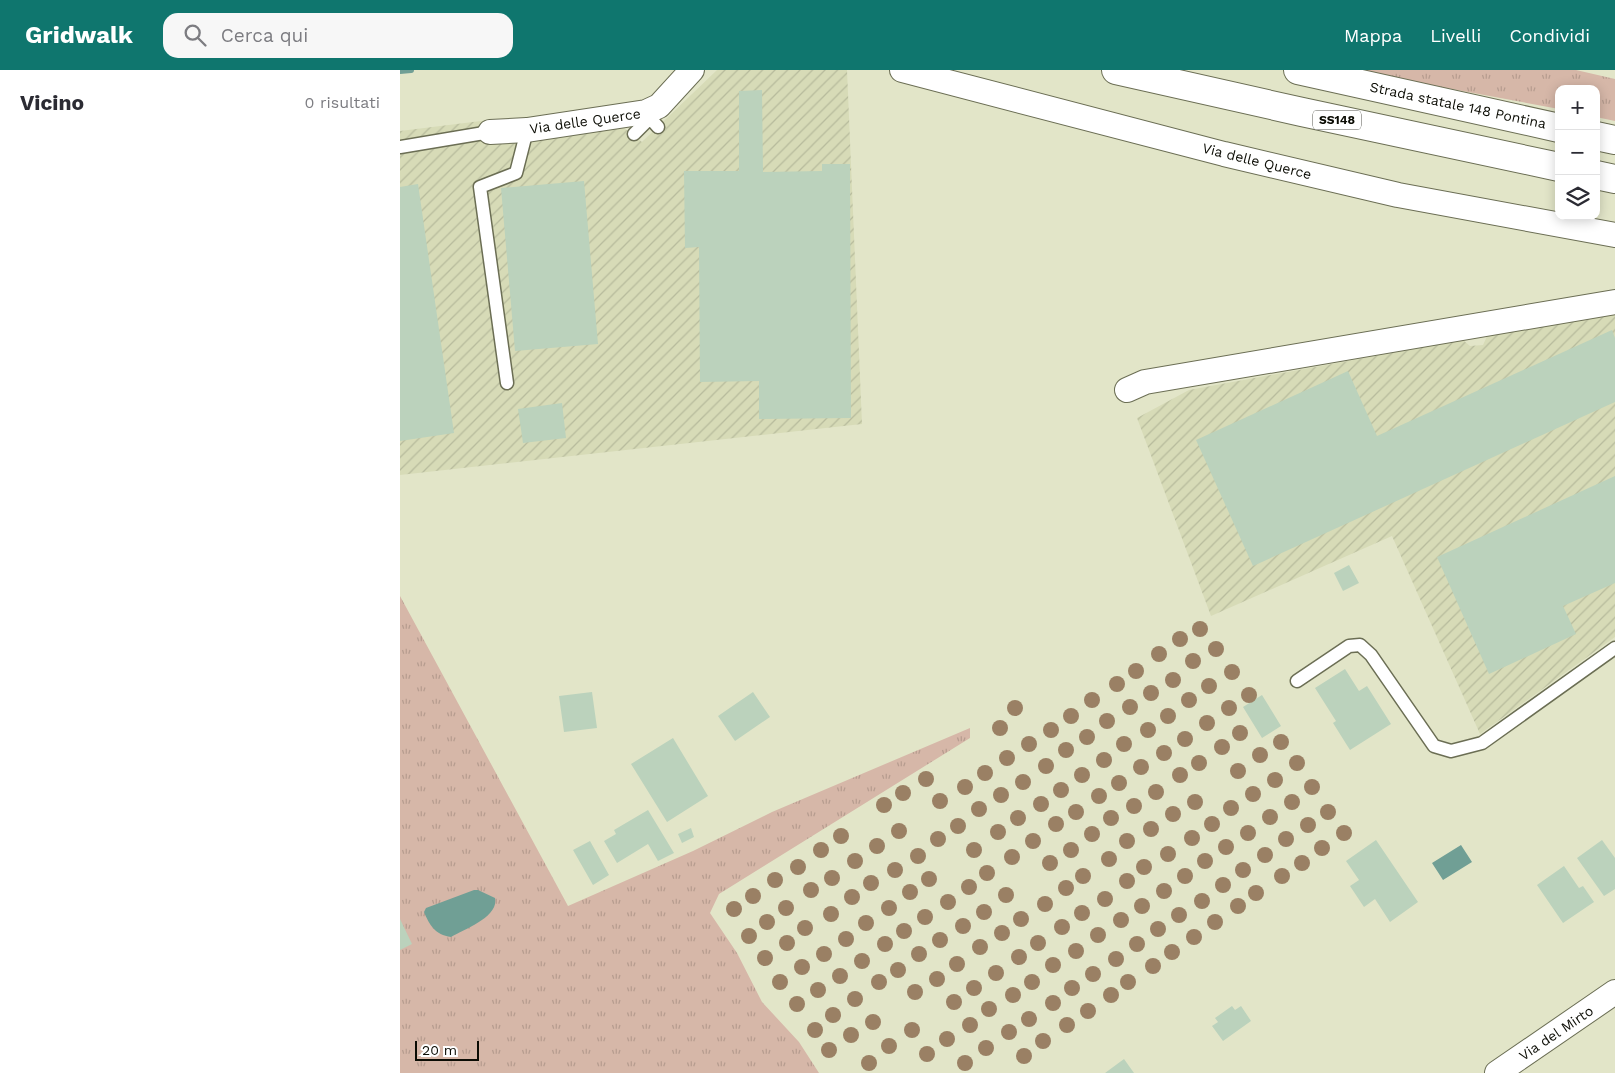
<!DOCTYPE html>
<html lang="it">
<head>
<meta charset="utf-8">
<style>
	:root { --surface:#fff; --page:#f7f7f7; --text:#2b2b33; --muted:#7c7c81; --line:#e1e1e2; --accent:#0f766e }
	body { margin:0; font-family:"Work Sans",sans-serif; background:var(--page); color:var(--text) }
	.controls { position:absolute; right:15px; top:15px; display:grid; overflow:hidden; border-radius:10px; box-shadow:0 2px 12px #0003 }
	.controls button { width:45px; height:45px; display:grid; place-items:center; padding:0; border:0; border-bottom:1px solid var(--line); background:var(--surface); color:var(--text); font:25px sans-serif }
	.scale { position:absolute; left:15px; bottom:12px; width:64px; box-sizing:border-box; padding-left:5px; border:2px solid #0b0c04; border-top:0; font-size:14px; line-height:18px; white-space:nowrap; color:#0b0c04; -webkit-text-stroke:4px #fff; paint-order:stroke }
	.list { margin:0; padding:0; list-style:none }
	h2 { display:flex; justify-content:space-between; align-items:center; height:65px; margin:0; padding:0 20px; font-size:21px }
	h2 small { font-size:16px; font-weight:400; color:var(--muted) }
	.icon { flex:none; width:28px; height:28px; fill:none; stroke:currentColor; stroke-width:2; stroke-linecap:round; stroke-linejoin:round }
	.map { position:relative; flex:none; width:1215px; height:1003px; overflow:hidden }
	header { display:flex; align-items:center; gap:30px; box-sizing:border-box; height:70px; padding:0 25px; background:var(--accent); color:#fff }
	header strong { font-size:24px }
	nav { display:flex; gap:28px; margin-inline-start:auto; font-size:18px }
	.search { width:350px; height:45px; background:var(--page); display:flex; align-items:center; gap:12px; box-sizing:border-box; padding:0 18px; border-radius:15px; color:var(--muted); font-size:19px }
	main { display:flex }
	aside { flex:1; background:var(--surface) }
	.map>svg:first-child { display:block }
</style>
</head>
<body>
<header>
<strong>Gridwalk</strong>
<div class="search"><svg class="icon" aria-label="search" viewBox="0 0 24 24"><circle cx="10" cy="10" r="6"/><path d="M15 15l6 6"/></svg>Cerca qui</div>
<nav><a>Mappa</a><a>Livelli</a><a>Condividi</a></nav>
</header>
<main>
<aside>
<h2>Vicino<small>0 risultati</small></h2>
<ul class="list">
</ul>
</aside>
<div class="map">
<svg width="1215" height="1003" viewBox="0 0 1215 1003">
	<defs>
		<pattern id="industrial-furrows" width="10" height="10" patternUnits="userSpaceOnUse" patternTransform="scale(1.25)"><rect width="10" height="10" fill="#d7dbb7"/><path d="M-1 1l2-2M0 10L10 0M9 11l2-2" fill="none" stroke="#b7bb9c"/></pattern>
		<pattern id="grass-tufts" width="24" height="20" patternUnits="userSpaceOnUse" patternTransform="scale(1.25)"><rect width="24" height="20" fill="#d6b7a8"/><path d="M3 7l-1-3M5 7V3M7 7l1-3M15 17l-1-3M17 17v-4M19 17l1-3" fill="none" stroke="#b69c8f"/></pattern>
	</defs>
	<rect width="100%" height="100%" fill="#e2e5c8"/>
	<path fill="url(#industrial-furrows)" d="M317,0h130l15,354 -462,51v-344l89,-11 3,24 132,-16 18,14z
		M1215,242v325l-135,97 -88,-198 -181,80 -74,-198 52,-28 274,-50 7,6 13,-1 5,-11z"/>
	<path fill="url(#grass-tufts)" d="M949,0h227l39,9v42l-19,-4v-28h-37v20z
		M0,526l168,310 125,-55 79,-39 198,-84v10l-251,156 -9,19 27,40 25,49 37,40 20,31h-419z"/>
	<path fill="#709f95" d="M1061,775l11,17 -29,18 -11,-17z
		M74,820h4l17,8c4,19 -30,31 -44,39 -16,-2 -22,-13 -27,-25l2,-4z"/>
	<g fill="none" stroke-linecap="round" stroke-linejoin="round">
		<path stroke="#709f95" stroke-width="6" d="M0,1l11,-1"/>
	</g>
	<path fill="#bbd2bc" d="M362,20l1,82 59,-1v-7h28l1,254 -92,1v-38l-59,1 -1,-135 -14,1 -1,-77h55v-80z
		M184,111l14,163 -83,7 -14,-163z
		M18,114l36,249 -54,8v-254z
		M1212,260l3,8v64l-362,164 -57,-126 152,-69 29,65z
		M162,333l4,35 -43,5 -5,-34z
		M1215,406v107l-52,23 13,28 -87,40 -52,-117z
		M949,495l10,18 -16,8 -9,-18z
		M945,599l14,22 8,-5 24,38 -41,26 -17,-27 3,-2 -21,-33z
		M192,622l5,36 -33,4 -5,-36z
		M353,622l17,25 -35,24 -17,-25z
		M862,625l19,31 -19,12 -19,-31z
		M273,668l35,58 -41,26 -36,-58z
		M248,740l26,43 -16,8 -10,-17 -31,19 -13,-22 12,-7 -2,-4z
		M291,758l3,9 -12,6 -4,-9z
		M976,770l42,62 -28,20 -15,-23 -11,8 -14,-21 9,-6 -13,-19z
		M1202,770l13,18v31l-11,7 -27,-38z
		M190,771l19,34 -16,10 -20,-35z
		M1164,796l15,22 4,-2 11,16 -31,21 -26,-38z
		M0,849l12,25 -12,6z
		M832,936l3,4 6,-4 10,15 -28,20 -11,-15 6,-4 -3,-4z
		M724,989l10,14h-29z"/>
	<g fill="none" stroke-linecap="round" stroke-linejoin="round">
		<g stroke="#6b6e54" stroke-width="15">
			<path id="service" d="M257,38l-7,10 8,9
				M234,64l16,-16
				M0,77l90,-15
				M107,313l-27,-196 36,-14 11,-43
				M897,611l52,-35 11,-1 11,10 63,91 17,5 31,-8 133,-95"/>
		</g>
		<g stroke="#6b6e54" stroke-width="26">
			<path id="minor" d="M502,0l322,84 174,41 217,40
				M90,62l37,-2 119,-18 13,-6 33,-36
				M727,320l18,-8 470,-80
				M1097,1003l118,-81"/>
		</g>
		<g stroke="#6b6e54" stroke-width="30">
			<path id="trunk" d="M716,0l186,42 257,55
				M898,0l261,58
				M1196,66l19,4
				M1196,105l19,4"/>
		</g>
		<use href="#service" stroke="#fff" stroke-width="12"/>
		<use href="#minor" stroke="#fff" stroke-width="24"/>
		<use href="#trunk" stroke="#fff" stroke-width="28"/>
	</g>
	<g fill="#9a8064">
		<circle cx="800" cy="559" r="8"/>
		<circle cx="780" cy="569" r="8"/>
		<circle cx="816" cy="579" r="8"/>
		<circle cx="759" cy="584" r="8"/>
		<circle cx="793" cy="591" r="8"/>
		<circle cx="736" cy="601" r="8"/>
		<circle cx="832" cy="602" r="8"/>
		<circle cx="773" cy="610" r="8"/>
		<circle cx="717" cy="614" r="8"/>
		<circle cx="809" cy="616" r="8"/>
		<circle cx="751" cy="623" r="8"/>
		<circle cx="849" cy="625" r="8"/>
		<circle cx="692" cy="630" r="8"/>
		<circle cx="789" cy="630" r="8"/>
		<circle cx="730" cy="637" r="8"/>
		<circle cx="615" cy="638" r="8"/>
		<circle cx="829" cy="638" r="8"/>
		<circle cx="671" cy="646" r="8"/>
		<circle cx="768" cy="646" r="8"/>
		<circle cx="707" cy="651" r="8"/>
		<circle cx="807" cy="653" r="8"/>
		<circle cx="600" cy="658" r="8"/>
		<circle cx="651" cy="660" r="8"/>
		<circle cx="748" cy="660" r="8"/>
		<circle cx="840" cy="663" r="8"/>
		<circle cx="687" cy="667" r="8"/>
		<circle cx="785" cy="669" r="8"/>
		<circle cx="881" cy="672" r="8"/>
		<circle cx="629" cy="674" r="8"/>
		<circle cx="724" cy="674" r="8"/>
		<circle cx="822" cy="677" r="8"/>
		<circle cx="666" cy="680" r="8"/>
		<circle cx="764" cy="683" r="8"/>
		<circle cx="860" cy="685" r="8"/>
		<circle cx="607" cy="688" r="8"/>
		<circle cx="704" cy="690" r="8"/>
		<circle cx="799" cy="693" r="8"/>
		<circle cx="897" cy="693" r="8"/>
		<circle cx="646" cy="696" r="8"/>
		<circle cx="741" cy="697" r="8"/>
		<circle cx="838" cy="701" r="8"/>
		<circle cx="585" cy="703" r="8"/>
		<circle cx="682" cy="705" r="8"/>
		<circle cx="780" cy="705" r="8"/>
		<circle cx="526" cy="709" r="8"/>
		<circle cx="875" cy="710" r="8"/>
		<circle cx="623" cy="712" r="8"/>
		<circle cx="719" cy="713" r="8"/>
		<circle cx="565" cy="717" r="8"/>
		<circle cx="912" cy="717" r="8"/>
		<circle cx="661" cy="720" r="8"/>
		<circle cx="756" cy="722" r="8"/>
		<circle cx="503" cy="723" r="8"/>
		<circle cx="853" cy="724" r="8"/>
		<circle cx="601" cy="725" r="8"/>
		<circle cx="699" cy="726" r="8"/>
		<circle cx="540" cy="731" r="8"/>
		<circle cx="795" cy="732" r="8"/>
		<circle cx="892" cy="732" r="8"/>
		<circle cx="641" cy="734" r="8"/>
		<circle cx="484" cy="735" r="8"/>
		<circle cx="734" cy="736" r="8"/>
		<circle cx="831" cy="738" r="8"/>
		<circle cx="579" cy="739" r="8"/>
		<circle cx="676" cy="742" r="8"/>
		<circle cx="928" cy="742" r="8"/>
		<circle cx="773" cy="744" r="8"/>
		<circle cx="870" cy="747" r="8"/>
		<circle cx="618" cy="748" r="8"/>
		<circle cx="711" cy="748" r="8"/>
		<circle cx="656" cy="754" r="8"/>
		<circle cx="812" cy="754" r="8"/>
		<circle cx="908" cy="755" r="8"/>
		<circle cx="558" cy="756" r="8"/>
		<circle cx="751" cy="759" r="8"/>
		<circle cx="499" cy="761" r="8"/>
		<circle cx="598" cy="762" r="8"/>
		<circle cx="848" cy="763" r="8"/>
		<circle cx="944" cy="763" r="8"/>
		<circle cx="692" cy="764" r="8"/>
		<circle cx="441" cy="766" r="8"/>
		<circle cx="792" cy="768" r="8"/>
		<circle cx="538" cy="769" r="8"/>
		<circle cx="886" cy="769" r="8"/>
		<circle cx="633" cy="771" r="8"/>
		<circle cx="727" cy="771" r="8"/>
		<circle cx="477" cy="776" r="8"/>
		<circle cx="826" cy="777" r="8"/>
		<circle cx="922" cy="778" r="8"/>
		<circle cx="421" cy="780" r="8"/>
		<circle cx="574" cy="780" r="8"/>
		<circle cx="671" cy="780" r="8"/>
		<circle cx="768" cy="784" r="8"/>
		<circle cx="865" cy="785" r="8"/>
		<circle cx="518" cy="786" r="8"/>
		<circle cx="612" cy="787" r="8"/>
		<circle cx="709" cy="789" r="8"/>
		<circle cx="455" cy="791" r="8"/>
		<circle cx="805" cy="791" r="8"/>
		<circle cx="650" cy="793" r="8"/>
		<circle cx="902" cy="793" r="8"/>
		<circle cx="398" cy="797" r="8"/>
		<circle cx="744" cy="797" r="8"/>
		<circle cx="495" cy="800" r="8"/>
		<circle cx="843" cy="800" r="8"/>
		<circle cx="587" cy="803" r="8"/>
		<circle cx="683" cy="806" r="8"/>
		<circle cx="785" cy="806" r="8"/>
		<circle cx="882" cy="806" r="8"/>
		<circle cx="432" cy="808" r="8"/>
		<circle cx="529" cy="809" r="8"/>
		<circle cx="375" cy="810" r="8"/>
		<circle cx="727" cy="811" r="8"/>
		<circle cx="471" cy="813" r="8"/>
		<circle cx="823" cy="815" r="8"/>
		<circle cx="569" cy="817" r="8"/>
		<circle cx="666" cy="818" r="8"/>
		<circle cx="411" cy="820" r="8"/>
		<circle cx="764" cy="821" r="8"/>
		<circle cx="510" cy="822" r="8"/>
		<circle cx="856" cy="823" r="8"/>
		<circle cx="606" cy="825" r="8"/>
		<circle cx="353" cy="826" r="8"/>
		<circle cx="452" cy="827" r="8"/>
		<circle cx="705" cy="829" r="8"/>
		<circle cx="802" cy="831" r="8"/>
		<circle cx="548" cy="832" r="8"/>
		<circle cx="645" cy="834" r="8"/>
		<circle cx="742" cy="836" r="8"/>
		<circle cx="838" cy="836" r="8"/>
		<circle cx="386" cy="838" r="8"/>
		<circle cx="489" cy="838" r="8"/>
		<circle cx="334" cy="839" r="8"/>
		<circle cx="584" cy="842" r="8"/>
		<circle cx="682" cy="843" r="8"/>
		<circle cx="431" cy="844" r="8"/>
		<circle cx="779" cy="845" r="8"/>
		<circle cx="525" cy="847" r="8"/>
		<circle cx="621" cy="849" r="8"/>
		<circle cx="721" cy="850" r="8"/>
		<circle cx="367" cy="852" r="8"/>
		<circle cx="815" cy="852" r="8"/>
		<circle cx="466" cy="853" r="8"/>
		<circle cx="563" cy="856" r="8"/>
		<circle cx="662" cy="857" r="8"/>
		<circle cx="405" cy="858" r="8"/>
		<circle cx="758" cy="859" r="8"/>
		<circle cx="504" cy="861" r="8"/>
		<circle cx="602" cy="863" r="8"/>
		<circle cx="698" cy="865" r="8"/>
		<circle cx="349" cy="866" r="8"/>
		<circle cx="794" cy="867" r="8"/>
		<circle cx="446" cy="869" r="8"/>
		<circle cx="540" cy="870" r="8"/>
		<circle cx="387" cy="873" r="8"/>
		<circle cx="638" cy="873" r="8"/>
		<circle cx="485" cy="874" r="8"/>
		<circle cx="737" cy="874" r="8"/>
		<circle cx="580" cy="877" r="8"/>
		<circle cx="676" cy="881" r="8"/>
		<circle cx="772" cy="882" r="8"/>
		<circle cx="424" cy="884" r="8"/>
		<circle cx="519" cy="884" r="8"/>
		<circle cx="619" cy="887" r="8"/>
		<circle cx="365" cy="888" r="8"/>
		<circle cx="716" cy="889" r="8"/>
		<circle cx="462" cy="891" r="8"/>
		<circle cx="557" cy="894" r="8"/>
		<circle cx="653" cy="895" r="8"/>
		<circle cx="753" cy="896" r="8"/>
		<circle cx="402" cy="897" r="8"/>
		<circle cx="498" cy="900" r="8"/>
		<circle cx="596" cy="903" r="8"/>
		<circle cx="693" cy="904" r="8"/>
		<circle cx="440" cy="906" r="8"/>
		<circle cx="537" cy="909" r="8"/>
		<circle cx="380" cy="912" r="8"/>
		<circle cx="479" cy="912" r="8"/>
		<circle cx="632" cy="912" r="8"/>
		<circle cx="728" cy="912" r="8"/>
		<circle cx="574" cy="918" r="8"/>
		<circle cx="672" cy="918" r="8"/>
		<circle cx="418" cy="920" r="8"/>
		<circle cx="515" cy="922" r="8"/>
		<circle cx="613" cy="925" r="8"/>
		<circle cx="711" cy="925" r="8"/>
		<circle cx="455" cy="929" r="8"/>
		<circle cx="554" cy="932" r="8"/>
		<circle cx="653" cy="933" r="8"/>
		<circle cx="397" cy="934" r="8"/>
		<circle cx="589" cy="939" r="8"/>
		<circle cx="688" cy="941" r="8"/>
		<circle cx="433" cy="945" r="8"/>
		<circle cx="629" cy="949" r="8"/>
		<circle cx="473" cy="952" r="8"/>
		<circle cx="570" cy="955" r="8"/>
		<circle cx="667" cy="955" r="8"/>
		<circle cx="415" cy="960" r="8"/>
		<circle cx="512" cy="960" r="8"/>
		<circle cx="609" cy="962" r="8"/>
		<circle cx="451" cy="965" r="8"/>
		<circle cx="547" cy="969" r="8"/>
		<circle cx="643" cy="971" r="8"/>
		<circle cx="489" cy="976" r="8"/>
		<circle cx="586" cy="978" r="8"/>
		<circle cx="429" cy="980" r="8"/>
		<circle cx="527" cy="984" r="8"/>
		<circle cx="624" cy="986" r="8"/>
		<circle cx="469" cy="993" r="8"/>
		<circle cx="565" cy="993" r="8"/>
	</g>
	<g text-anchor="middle" stroke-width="4" stroke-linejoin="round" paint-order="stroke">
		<rect fill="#fff" stroke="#54554f" stroke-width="1" x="913" y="40.5" width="48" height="19" rx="4"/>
		<g font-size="12" font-weight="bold" fill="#0b0c04">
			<text x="937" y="54">SS148</text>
		</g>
		<g font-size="14" fill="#0b0c04" stroke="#fff">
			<text transform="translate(1058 35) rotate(12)" y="5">Strada statale 148 Pontina</text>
			<text transform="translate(185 51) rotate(-8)" y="5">Via delle Querce</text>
			<text transform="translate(857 91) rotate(14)" y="5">Via delle Querce</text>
			<text transform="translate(1156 963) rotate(-34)" y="5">Via del Mirto</text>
		</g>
	</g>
</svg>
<div class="controls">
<button>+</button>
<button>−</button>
<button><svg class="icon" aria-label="layers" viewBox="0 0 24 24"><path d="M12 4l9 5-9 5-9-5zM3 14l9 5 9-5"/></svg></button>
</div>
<div class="scale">20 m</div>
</div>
</main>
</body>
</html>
